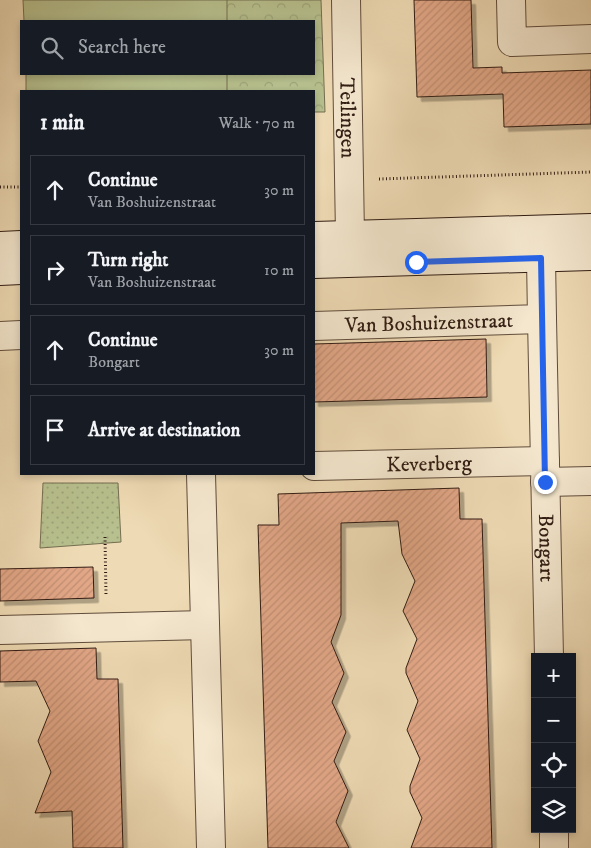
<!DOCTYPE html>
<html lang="en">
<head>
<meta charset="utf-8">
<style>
	:root { --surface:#171b24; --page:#242831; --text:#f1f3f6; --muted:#9ea1a6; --line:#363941 }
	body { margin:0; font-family:"IM FELL DW Pica",serif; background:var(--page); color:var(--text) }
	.controls { position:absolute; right:15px; bottom:15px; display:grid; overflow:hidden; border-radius:0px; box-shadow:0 2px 8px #0003 }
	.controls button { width:45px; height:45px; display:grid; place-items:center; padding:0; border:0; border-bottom:1px solid var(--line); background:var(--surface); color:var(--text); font:25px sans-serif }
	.stop { position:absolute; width:15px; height:15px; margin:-11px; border:4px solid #2563eb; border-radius:50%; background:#fff }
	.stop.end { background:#2563eb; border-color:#fff; box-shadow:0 1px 5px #0008 }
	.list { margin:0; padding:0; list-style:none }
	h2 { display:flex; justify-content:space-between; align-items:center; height:65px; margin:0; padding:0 20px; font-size:21px }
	h2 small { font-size:16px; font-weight:400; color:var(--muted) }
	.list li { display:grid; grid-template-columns:32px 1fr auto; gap:15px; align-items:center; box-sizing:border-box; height:70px; margin:0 10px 10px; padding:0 10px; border:1px solid var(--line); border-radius:0px }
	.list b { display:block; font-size:19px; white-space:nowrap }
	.list p { margin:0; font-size:16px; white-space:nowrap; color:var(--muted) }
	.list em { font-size:16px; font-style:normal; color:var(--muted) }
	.icon { flex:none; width:28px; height:28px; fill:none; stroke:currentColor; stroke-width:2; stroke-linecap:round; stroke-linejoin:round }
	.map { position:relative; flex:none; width:591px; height:848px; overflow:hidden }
	.search { position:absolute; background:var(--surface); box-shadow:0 2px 8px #0003; left:20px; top:20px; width:295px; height:55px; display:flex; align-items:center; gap:12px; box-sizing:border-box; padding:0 18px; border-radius:0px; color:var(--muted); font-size:19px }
	.panel { position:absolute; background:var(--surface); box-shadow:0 2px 8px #0003; left:20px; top:90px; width:295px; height:385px; border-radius:0px }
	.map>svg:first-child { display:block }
</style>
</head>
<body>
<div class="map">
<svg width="591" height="848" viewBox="0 0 591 848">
	<defs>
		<pattern id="forest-crowns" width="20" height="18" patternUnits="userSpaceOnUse" patternTransform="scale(1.25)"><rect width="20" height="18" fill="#b7c08e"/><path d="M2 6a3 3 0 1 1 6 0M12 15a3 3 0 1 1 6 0" fill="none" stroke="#9ea47a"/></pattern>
		<pattern id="park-dots" width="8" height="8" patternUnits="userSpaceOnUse" patternTransform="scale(1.25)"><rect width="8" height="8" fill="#b7c08e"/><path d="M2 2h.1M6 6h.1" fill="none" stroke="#9ea47a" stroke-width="1.8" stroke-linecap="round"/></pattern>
		<pattern id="building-hatch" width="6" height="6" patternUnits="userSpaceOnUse" patternTransform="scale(1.25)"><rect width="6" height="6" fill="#e2a787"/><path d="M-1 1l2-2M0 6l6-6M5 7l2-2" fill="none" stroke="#c28f74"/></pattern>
		<filter id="shadow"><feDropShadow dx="4.5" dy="4.5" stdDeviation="0" flood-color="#0004"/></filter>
	</defs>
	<rect width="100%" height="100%" fill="#eedab4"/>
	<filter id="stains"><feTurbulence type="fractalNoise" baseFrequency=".004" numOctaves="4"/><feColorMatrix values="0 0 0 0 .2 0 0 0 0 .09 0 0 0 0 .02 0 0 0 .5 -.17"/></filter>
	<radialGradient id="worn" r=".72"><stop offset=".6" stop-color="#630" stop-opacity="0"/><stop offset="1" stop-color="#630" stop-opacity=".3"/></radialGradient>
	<path fill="#b7c08e" stroke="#746e50" d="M23,0h285l1,21h-285z
		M26,74h284l1,17h-285z"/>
	<path fill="url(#forest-crowns)" stroke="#746e50" d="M227,0h94l4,112h-11v-21h-87v-17h87v-53h-87z"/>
	<path fill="url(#park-dots)" stroke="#746e50" d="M43,483h75l3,59 -81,6z"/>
	<path fill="url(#building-hatch)" stroke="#311c13" filter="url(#shadow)" d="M414,0h57l2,68 29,-1v6l89,-3v54l-87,3 -1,-33 -86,3z
		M486,339l1,58 -173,5v-58z
		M459,488l1,31h22l10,329h-81l11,-30 -12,-26v-6l10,-27 -13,-29 11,-29 -12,-28v-5l11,-29 -14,-28 12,-30 -13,-27 -4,-33 -57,2v92l-10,27 13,31 -12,29 14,30 -12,29 14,30 -12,31 13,26h-81l-10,-323h21l-1,-31z
		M93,567l1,31 -94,3v-32z
		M96,648l1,31h21l5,169h-50l-1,-37 -37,2 16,-41 -13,-31 12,-30 -14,-30 -36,1v-31z"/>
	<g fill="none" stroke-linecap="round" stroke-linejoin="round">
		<g stroke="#604c3b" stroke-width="30">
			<g id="street">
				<path id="s1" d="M346,0l4,235"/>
				<path d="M511,0l1,42 79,-3"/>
				<path id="s2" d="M542,319l7,338"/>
				<path id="s3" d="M314,326l228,-7 -1,-61"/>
				<path d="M0,336l21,-1"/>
				<path id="s4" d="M314,466l231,-5"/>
				<path d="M201,474l10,374"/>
				<path d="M545,482l46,-1"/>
				<path d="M0,630l205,-5"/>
				<path d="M554,829v19"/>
			</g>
		</g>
		<g stroke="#311c13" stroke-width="30">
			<path id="secondary" d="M314,236l277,-8
				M0,246l21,-1
				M314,264l277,-8
				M0,271l21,-1"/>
		</g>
		<path stroke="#311c13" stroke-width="3" stroke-dasharray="1 2.5" stroke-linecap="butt" d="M379,179l212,-7
			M0,187h21
			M105,537l1,59"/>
		<use href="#street" stroke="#f4e7ce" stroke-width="28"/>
		<use href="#secondary" stroke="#f4e7ce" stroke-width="28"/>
	</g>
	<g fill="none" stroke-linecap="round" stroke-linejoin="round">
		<path stroke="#2563eb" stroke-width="6" d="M416,262l125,-4 4,224"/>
	</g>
	<g text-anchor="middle" stroke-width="5" stroke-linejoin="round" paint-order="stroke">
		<g font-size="21" fill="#311c13" stroke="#f4e7ce">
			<text dy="7" stroke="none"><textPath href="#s1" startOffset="118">Teilingen</textPath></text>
			<text dy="7" stroke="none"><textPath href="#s3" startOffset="115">Van Boshuizenstraat</textPath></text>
			<text dy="7" stroke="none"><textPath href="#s4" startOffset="115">Keverberg</textPath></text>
			<text dy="7" stroke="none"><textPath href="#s2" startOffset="229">Bongart</textPath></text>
		</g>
	</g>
	<rect width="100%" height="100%" filter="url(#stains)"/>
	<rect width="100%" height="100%" fill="url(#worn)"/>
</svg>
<div class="controls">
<button>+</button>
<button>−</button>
<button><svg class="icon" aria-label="locate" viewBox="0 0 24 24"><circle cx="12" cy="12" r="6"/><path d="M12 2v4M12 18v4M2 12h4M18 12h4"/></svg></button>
<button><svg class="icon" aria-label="layers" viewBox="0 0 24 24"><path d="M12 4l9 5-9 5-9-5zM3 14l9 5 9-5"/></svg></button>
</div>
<div class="stop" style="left:416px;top:262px"></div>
<div class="stop end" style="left:545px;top:482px"></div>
<div class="search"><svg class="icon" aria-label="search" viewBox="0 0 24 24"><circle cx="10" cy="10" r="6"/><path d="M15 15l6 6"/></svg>Search here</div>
<section class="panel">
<h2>1 min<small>Walk · 70 m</small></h2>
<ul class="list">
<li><svg class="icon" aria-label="ahead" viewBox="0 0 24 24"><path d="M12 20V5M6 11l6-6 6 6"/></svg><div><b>Continue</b><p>Van Boshuizenstraat</p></div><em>30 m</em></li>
<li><svg class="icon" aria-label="right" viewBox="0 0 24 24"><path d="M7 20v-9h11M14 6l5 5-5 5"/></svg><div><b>Turn right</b><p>Van Boshuizenstraat</p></div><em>10 m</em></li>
<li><svg class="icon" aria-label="ahead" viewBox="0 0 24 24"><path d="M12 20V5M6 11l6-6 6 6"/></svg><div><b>Continue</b><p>Bongart</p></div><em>30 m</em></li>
<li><svg class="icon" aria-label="arrive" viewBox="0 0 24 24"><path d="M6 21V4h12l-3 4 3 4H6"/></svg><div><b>Arrive at destination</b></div></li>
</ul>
</section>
</div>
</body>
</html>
